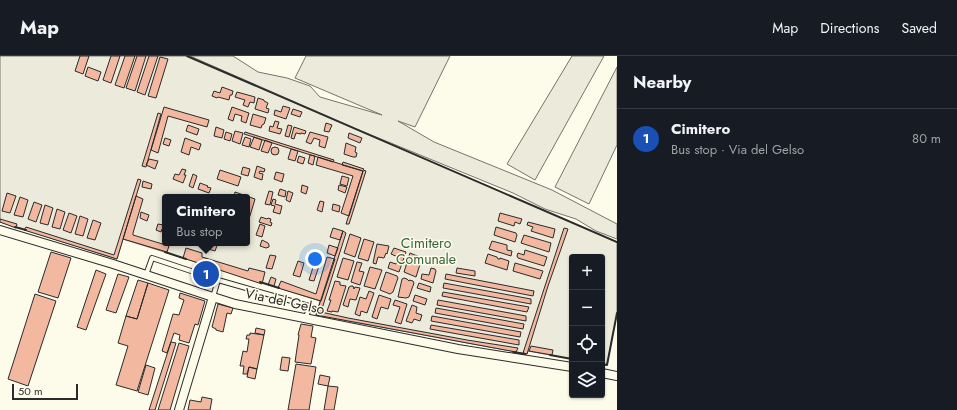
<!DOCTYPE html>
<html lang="en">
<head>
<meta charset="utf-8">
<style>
	:root { --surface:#171b24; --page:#242831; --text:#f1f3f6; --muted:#9ea1a6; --line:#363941; --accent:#8c9099 }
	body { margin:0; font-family:Jost,sans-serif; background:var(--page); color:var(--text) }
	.controls { position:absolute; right:12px; bottom:12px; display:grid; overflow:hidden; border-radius:4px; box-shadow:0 1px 3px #0004 }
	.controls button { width:36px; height:36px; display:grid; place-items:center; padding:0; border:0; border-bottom:1px solid var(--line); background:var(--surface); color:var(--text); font:20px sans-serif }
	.scale { position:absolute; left:12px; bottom:10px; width:66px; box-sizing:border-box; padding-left:4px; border:2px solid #2b2b2b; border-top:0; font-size:11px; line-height:14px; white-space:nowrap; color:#2b2b2b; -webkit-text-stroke:3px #fdfbea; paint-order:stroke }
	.you { position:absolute; left:315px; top:203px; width:14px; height:14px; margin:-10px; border:3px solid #fff; border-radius:50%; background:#1a73e8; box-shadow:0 0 0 6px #1a73e833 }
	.badge { display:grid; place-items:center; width:26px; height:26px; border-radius:50%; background:var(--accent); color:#fff; font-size:13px; font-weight:700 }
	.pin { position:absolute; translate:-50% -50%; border:2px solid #fff; box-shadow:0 1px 4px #0006 }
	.popup { position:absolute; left:162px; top:138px; width:88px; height:52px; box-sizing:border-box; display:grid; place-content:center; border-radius:4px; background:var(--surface); filter:drop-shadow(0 1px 3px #0005); font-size:13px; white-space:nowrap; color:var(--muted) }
	.popup b { font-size:15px; color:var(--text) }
	.popup::after { content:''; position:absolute; left:50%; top:100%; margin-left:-8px; border:8px solid transparent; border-top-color:var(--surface) }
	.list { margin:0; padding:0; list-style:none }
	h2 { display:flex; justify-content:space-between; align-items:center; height:52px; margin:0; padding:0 16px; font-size:17px }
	h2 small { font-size:13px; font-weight:400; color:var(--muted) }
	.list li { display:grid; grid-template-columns:26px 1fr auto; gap:12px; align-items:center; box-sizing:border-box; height:60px; padding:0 16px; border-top:1px solid var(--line) }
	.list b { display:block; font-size:15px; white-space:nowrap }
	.list p { margin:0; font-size:13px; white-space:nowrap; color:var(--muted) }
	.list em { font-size:13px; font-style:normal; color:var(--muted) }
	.icon { flex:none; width:22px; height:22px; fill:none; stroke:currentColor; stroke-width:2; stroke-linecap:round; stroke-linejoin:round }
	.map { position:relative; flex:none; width:617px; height:354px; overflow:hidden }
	header { display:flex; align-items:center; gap:24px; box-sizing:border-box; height:56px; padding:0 20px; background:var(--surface); border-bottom:1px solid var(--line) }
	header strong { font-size:19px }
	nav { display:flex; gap:22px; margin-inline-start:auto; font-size:14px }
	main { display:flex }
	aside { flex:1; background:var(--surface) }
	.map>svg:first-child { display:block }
</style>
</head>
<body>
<header>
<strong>Map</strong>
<nav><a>Map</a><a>Directions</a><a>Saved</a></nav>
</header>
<main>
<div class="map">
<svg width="617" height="354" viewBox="0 0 617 354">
	<rect width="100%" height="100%" fill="#fdfbea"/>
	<path fill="#ecebdb" stroke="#74746e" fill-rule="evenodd" d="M0,0h187l430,186v71l-10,52 -5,-1v-107h-30v102l-44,-8 -1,3 -211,-39 4,-14 -197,-62 -6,20 -117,-37zM165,141h82v46h-82z
		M190,0h43l25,16 29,6 23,8 10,11 62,18 -87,-37 11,-22h144l-35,71 -17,-6 36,21 118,48 65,34v15l-21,-8 -20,-12 -31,-10 -32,-16 -154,-63z
		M572,0h32l-69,124 -28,-16z
		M617,11v78l-28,59 -34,-17z"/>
	<path fill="#f2b8a0" stroke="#2b2b2b" d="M80,0h9l-6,18 -8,-3z
		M111,0h9l-9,27 -8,-3z
		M125,0h10l-11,32 -9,-3z
		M137,0h9l-11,35 -9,-3z
		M149,0h9l-13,39 -8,-3z
		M160,1l8,2 -12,39 -8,-2z
		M88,11l13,5 -3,9 -13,-5z
		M222,31l11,4 -1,4h-2l-1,5 -11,-3 -1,1 -5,-2 2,-5 6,2z
		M237,36l18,5 -1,6 -4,-1 -2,5 -5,-2 2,-5 -10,-3z
		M258,42l6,2v1l4,2 -2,5 3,1 -1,4 -13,-4z
		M283,50l7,2 -4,11 -12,-4 1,-5 6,2z
		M164,51l45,13 -2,7 -39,-11 -10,37 -7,-3z
		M232,51l17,6 -3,10 -5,-2 1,-5 -7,-2 -2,7 -5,-2z
		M293,53l9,3 -2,5 -9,-3z
		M158,57l3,1 -15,53 -4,-1z
		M253,58l13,4 -2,6 -2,1 -1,3 -11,-3z
		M275,65l4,1 -2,6 5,1 -2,5 -11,-3 1,-5 3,1z
		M326,67l6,2 -3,7 -5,-1z
		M188,69l11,4 -2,6 -11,-4z
		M288,69l4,1 -3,11 -4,-1z
		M216,71l8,3 -2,8 -8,-2z
		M294,71l12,4 -1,3 -4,-1v1l-5,-1 -2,6 -3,-1z
		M235,75l8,2 -3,11 -8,-3z
		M226,76l6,2 -2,7 -6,-2z
		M245,76l89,28 -1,2 -89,-28z
		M310,76l18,5 -3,11 -6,-2 1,-6 -6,-2 -3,6 -5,-2z
		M349,77l13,5 -2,5 -12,-5z
		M245,81l6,2 -2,8 -7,-2z
		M254,81l8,3 -3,10 -9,-3z
		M165,82l6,2 -2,6 -6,-2z
		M185,82l16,6 -2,6 -8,-3 -2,8 -8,-3z
		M265,84l7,3 -4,10 -7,-2z
		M346,87l10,4 -1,5 2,1 -1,4h-3l-9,-3z
		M271 95a4 4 0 1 1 8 0a4 4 0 1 1-8 0Z
		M291,93l7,2 -3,10 -7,-2z
		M310,99l5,1 -2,9 -5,-2z
		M299,100l6,2 -2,6 -6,-2z
		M318,101l45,14 -14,45 -8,-3 12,-37 -37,-11z
		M149,103l9,2 -3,8 -9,-4z
		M343,106l21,7 -1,1 3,1 -17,53h-3l17,-53 -21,-6z
		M257,110l8,3 -1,3 -4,-1 -1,2 4,1 -1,6 -8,-3z
		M243,111l7,2 -2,7 -7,-2z
		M182,113l4,1 -2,5h2l-3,8 -10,-4 2,-5 4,1z
		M220,114l21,7 -3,9 -21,-7z
		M276,116l8,2 -2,8 -8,-3z
		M193,118l4,2 -4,12 -4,-2z
		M342,120l7,2 -2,8 -7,-2z
		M138,123l3,1 -24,79 -93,-29 2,-3 88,28z
		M143,125l9,3 -1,5 -9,-2z
		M200,127l8,3 -1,1 4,1 -2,5 -11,-4z
		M302,129l6,2 -2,7 -5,-2z
		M339,129l8,2 -2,6 -7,-3z
		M280,133l6,2 -1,6 -7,-2z
		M269,135l4,1 -3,13 -5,-1z
		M288,135l5,2 -3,9 -4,-2z
		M235,136l20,7 -6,20 -2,-1v-21h-13z
		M7,137l9,3 -6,17 -8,-2z
		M136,140l7,3 -10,34v2l36,11 -2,6 -44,-13z
		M20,141l8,3 -5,17 -9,-2z
		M273,143l3,1 -1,4 7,2 -2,8 -7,-2 2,-6 -4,-1z
		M320,145l4,1 -2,10 -5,-2z
		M34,146l8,3 -6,17 -8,-3z
		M333,148l7,2 -1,6 -7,-2z
		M45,149l8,3 -5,17 -8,-2z
		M57,153l8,3 -5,17 -8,-2z
		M141,156l8,3 -2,6 -7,-3z
		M69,157l8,3 -6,17 -8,-3z
		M500,157l22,6 -2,5 -5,-2 -1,4 -16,-5z
		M80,160l8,3 -5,17 -8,-2z
		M261,161l6,2 1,-1 3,1 -1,3 2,1 -1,3 -12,-4z
		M0,163l17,5 -1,4 -16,-6z
		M93,164l8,3 -6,17 -8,-2z
		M164,165h1v9l-3,-1 -1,3 -5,-2 2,-6 5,1z
		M528,166l27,7 -2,9 -22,-7 2,-4 -6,-2z
		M260,168l5,2 -3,11 -6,-2z
		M496,171l20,6 1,2 -2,7 -21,-7z
		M333,172l10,3 -3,9 -10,-3z
		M564,172l4,1 -20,57 -21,68 -4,-1z
		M343,175l3,2 -25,79 27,6 119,22 51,8 -2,4 -200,-37z
		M350,178l11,4 -6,19 -11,-4z
		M524,179l27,8 -2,9 -28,-9z
		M364,183l10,3 -6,19 -10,-3z
		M262,184l6,3 1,2v2l-3,1 -6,-2z
		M492,185l15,4v5l5,1 -1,5 -22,-7z
		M207,187h11l-3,8 -10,-3z
		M377,188l12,2 -2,8 -1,-1 -2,5 -6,-1 -2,7 -3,-1z
		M329,189l9,3 -3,8 -8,-3z
		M186,192l16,5v4l46,14 1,-3 16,4 -3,12 -79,-26z
		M394,192l12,4 -7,20 -11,-4 2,-6 6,2 2,-7 -7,-3z
		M525,194l22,7 -3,9 -26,-8 -1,-2 1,-3 6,2z
		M51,196l20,6 -13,40 -20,-6z
		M410,197l12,5 -6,19 -12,-5z
		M488,198l9,3 1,2h2v-1l9,3 -2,9 -22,-7z
		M270,199l6,1 -4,13 -6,-1z
		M327,201l8,2 -14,42 -43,-13 3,-7 35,13z
		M343,202l11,3 -6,19 -11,-3z
		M298,205l6,2 -4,14 -7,-2z
		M357,206l5,1 -3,8 5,1 -4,13 -9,-3z
		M515,207l28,8 -3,8 -27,-8z
		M314,208l5,2 -5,15 -5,-1z
		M370,211l12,3 -7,19 -11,-3z
		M431,212l4,1 1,2 -3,12 -12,-4 1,-5 7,1z
		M457,212l18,3v5l-19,-3z
		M96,214l10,4 -20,56 -9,-3z
		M386,216l11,4 1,2 -5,14 -3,2 -10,-4z
		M118,218l11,3 -13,36 -10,-3z
		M446,218l88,17 -1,5 -88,-17z
		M271,221l5,2 -2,7 -6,-1z
		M404,222l3,1 2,2v-1l4,1 1,2 -5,14 -3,1 -8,-1 4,-18z
		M138,224l10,3 -11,36 -11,-3z
		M335,225l5,1v3l6,1 -8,26 -6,-1v1l-5,-1 4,-11h-2z
		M148,227l21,7 -32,101 -21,-6 12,-39 -10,-3 8,-27 11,3z
		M419,227l12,4 -1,5 -13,-4z
		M444,227l87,16v5l-88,-16z
		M351,230h2l1,3 1,-2 5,1 -4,12 -6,-1 -2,8 -5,-2 6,-18z
		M369,235l5,2 -7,20 -6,-2 -1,5 -5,-2 5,-17 6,2z
		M443,236l86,15 -2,5 -85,-16z
		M180,237l25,8 -7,24 -3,-1 -6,19 -10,-3 1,-5 -6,-2 -7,20 -5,-2 11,-37 6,1 5,-15 -5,-2z
		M35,238l21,7 -28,85 -20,-7z
		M379,239l12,4 -3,10 -7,-2 -4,12 -5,-2z
		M415,239l12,4 -2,6 -12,-4z
		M395,244l12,4 -6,20 -6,-2 5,-15 -7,-2z
		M438,244l88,16v5l-89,-16z
		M218,248l15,4 -2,6 -4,-1 -4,19 -7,-2v-1l-4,-2z
		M412,249l5,2 -1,6 6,2 -2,6 -6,-2 -2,4 -6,-2z
		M436,252l88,16 -1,5 -88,-16z
		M432,260l89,16 -1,5 -89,-16z
		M301,268l12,2 -2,11 5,1 -5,26 -16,-2 4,-27h-1z
		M431,269l88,15v5l-89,-16z
		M256,272l9,2 -1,5 -9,-2z
		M250,277l14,2 -7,34 -8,-2 -2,7h-4l1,-8h-4l3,-15 4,1 2,-13h-3l1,-4h3z
		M171,286l5,1 -21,67h-6z
		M179,287l10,3 -19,64h-12z
		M531,290l22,4 -1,5 -23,-4z
		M282,301l8,1 -2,13 -8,-1z
		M296,308l20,3 -7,43h-21z
		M146,309l9,3 -7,27 -10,-3z
		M249,311l8,2 -2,10 -8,-2z
		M320,319l10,2 -2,9 -10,-2z
		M328,330l10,1 -4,23h-10z
		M202,341l10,2 -2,11h-22l2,-10 11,2z"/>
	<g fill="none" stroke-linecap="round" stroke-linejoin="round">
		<g stroke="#2b2b2b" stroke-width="6">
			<path id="lane" d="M146,219l6,-17 66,22 -5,17
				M218,224l91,26 -3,13"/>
		</g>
		<g stroke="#2b2b2b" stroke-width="10">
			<path id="street" d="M0,174l113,34 100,33 22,7 223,45 114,18
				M602,317l15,3
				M179,354l34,-113"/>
		</g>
		<use href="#lane" stroke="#fdfbea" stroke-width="4"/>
		<use href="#street" stroke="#fdfbea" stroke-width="8"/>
		<path stroke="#2b2b2b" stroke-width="2" d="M187,0l430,186
			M15,171l11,3
			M165,196l21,7
			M260,226l19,6
			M513,296l12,2
			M550,299l22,4
			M602,308l5,1 10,-52"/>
	</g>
	<g text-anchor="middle" stroke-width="3" stroke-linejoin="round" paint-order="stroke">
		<g font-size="14" fill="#34623c" stroke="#fdfbea">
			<text x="426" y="192">Cimitero<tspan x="426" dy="16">Comunale</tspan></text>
		</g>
		<g font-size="14" fill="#2b2b2b" stroke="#fdfbea">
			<text transform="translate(285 245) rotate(12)" y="5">Via del Gelso</text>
		</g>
	</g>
</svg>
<div class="controls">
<button>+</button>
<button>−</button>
<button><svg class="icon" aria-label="locate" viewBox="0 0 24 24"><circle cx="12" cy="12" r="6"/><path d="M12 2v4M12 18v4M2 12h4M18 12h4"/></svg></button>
<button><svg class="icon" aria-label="layers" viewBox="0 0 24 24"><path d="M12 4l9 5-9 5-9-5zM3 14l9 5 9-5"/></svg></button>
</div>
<div class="scale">50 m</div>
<div class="you"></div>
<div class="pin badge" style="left:206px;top:218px;background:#1a4fb4">1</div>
<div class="popup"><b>Cimitero</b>Bus stop</div>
</div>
<aside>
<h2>Nearby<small></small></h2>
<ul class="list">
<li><span class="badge" style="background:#1a4fb4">1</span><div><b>Cimitero</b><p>Bus stop · Via del Gelso</p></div><em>80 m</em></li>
</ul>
</aside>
</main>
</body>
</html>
